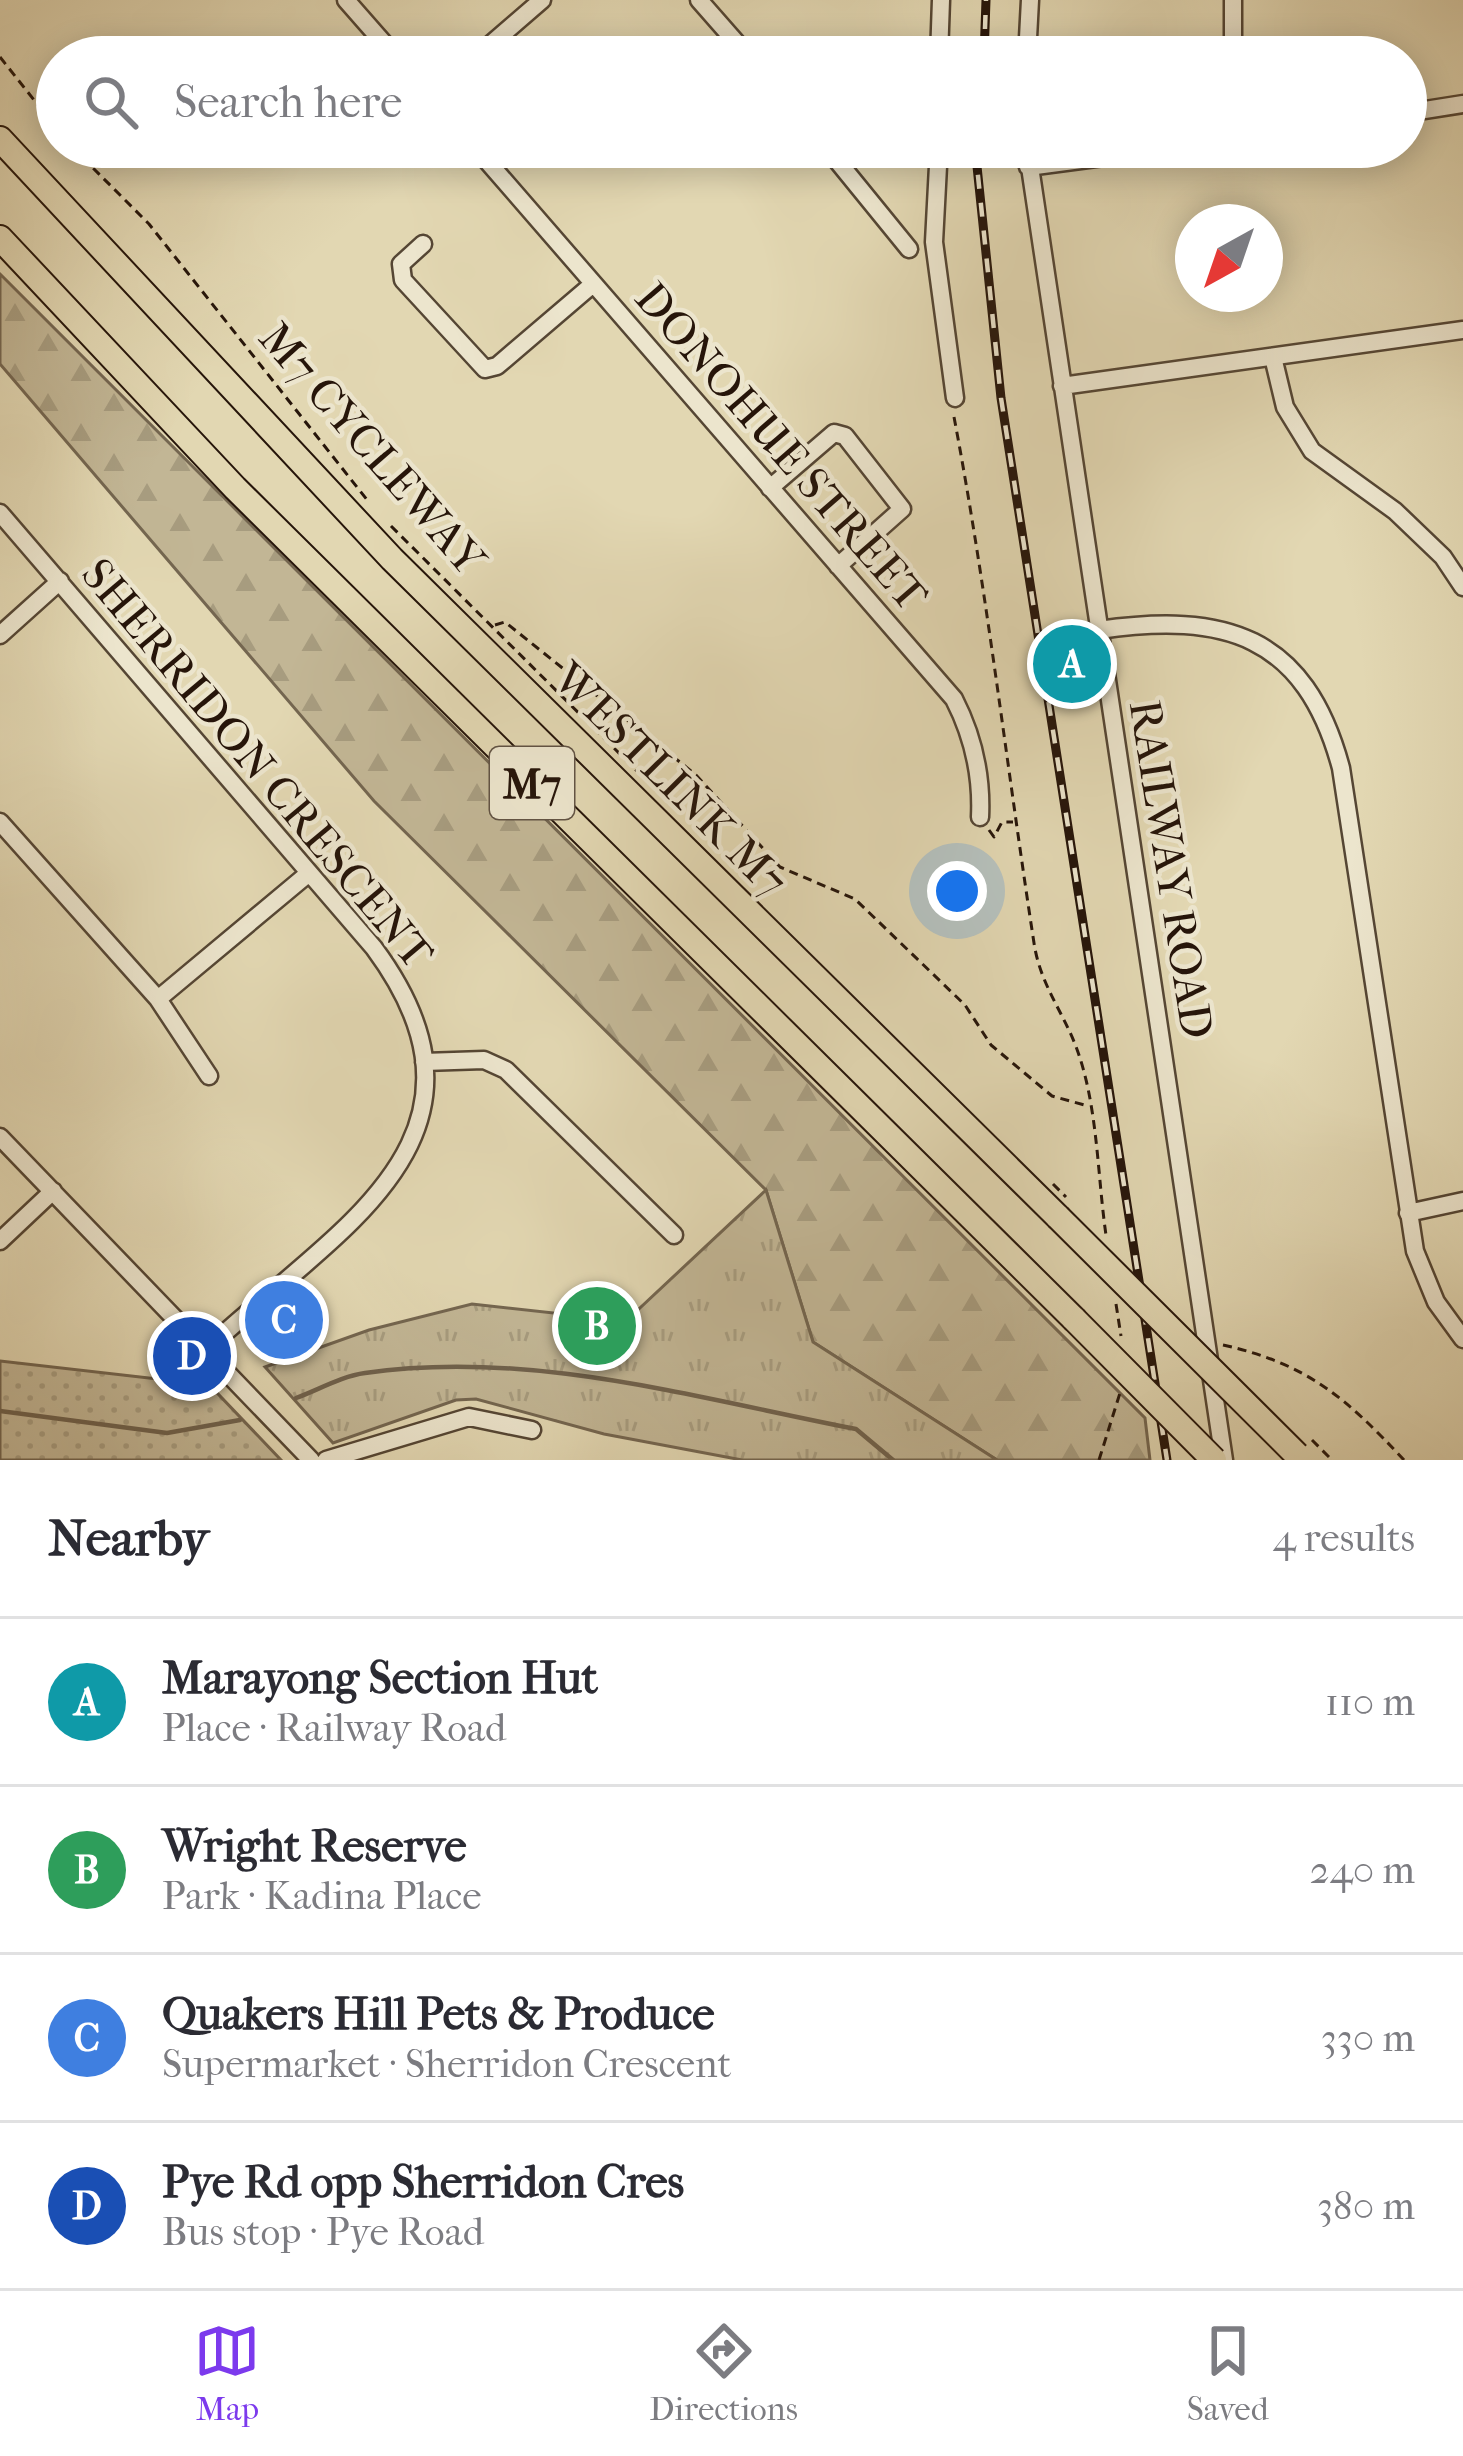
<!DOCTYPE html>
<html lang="en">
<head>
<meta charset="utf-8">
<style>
	:root { --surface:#fff; --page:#f2f2f3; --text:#2b2b33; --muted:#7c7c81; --line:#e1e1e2; --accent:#7c3aed }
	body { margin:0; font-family:"IM FELL French Canon",serif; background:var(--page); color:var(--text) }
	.compass { position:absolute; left:1175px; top:204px; width:108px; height:108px; border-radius:50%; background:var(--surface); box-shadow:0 6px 30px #0003; rotate:220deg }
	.you { position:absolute; left:957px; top:891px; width:42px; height:42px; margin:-30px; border:9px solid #fff; border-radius:50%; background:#1a73e8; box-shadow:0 0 0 18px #1a73e833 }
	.badge { display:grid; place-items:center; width:78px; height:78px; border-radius:50%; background:var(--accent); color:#fff; font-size:39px; font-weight:700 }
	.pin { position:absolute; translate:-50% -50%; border:6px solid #fff; box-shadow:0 3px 12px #0006 }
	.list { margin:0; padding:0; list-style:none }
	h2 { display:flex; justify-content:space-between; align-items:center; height:156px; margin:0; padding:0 48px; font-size:51px }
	h2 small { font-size:39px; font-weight:400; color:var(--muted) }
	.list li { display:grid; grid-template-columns:78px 1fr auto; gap:36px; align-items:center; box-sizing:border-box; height:168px; padding:0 48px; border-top:3px solid var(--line) }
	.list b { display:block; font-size:45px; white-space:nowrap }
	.list p { margin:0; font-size:39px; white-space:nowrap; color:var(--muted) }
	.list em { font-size:39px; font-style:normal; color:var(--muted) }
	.icon { flex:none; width:66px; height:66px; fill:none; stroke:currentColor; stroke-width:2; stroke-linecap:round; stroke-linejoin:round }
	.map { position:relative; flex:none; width:1463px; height:1460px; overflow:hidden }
	.search { position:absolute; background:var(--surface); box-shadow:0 6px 30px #0003; left:36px; right:36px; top:36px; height:132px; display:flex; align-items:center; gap:30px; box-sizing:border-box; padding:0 42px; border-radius:66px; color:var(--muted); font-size:45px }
	.sheet { height:828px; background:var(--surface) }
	nav { display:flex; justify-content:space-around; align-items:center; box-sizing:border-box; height:168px; border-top:3px solid var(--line); background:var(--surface); font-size:33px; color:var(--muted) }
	nav a { display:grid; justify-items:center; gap:6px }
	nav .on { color:var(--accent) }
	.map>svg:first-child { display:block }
</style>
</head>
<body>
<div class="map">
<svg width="1463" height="1460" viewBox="0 0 1463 1460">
	<defs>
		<pattern id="grass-dots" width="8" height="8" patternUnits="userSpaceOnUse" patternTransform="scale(3)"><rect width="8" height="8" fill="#c2b695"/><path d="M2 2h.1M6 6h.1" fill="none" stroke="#a79c7f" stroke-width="1.8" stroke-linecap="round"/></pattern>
		<pattern id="forest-firs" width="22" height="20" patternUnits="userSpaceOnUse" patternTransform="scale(3)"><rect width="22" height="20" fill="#c2b695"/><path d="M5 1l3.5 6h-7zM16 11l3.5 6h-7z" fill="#a79c7f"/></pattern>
		<pattern id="park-tufts" width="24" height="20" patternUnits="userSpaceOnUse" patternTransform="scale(3)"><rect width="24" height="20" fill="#c2b695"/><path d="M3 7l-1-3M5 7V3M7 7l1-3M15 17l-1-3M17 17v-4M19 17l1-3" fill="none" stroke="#a79c7f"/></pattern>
	</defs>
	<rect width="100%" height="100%" fill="#e2d7b2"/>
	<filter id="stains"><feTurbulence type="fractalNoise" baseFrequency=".00167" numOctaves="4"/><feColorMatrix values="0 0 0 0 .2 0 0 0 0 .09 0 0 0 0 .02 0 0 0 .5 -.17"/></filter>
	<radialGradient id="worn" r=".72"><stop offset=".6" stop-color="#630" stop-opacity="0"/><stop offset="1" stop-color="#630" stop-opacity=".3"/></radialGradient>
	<path fill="url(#grass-dots)" stroke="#746650" stroke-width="3" d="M0,1361l175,20 24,-7 82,86h-281z"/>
	<path fill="url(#forest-firs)" stroke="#746650" stroke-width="3" d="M0,274l1145,1144 5,42h-153l-184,-118 -47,-152 -392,-389 -374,-437z"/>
	<path fill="url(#park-tufts)" stroke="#746650" stroke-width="3" d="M766,1190l47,152 184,118h-255l-138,-26 -128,-35 -20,1 -123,43 -68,-76 104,-37 103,-26 154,17z"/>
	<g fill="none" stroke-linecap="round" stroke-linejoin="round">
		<path stroke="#70624d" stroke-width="4.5" d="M296,1398c22,-8 46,-22 69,-25 164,-24 331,25 491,56l37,31
			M0,1411l167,22 73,-13"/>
	</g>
	<path fill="#887a61" stroke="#5f5544" stroke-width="3" d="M1078,652l2,14 -11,2 -2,-14z"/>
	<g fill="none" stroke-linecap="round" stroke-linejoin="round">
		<g stroke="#554634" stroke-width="21">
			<path id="minor" d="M346,0l50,57
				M699,0l50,57
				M1233,0v57
				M476,57l66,-57
				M939,57l2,-57
				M1027,57l3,-57
				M1406,113l57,-9
				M475,147l479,552c19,37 28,76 26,118
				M826,147l83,102
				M939,147l-5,95 21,156
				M1027,147l197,1313
				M1028,167l151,-20
				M423,244l-22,20 2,16 82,89 12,-3 96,-82
				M1273,357l12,50 27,44 83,60 48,46 20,30
				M1062,386l401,-56
				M770,488l64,-55 11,3 57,73 -64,57
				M0,513l374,435c142,192 -43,284 -167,401
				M1099,630c125,-18 206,4 242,138l74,483 21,51 27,37
				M0,635l60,-54
				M0,822l158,177 51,77
				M158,999l151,-126
				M424,1062l60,-2 22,10 168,165
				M0,1137l311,323
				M1408,1213l55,-12
				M0,1241l53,-50
				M326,1460l143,-43 63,13"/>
		</g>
		<g stroke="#26150a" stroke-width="28">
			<path id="highway" d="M0,139l392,420 666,658
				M0,238l235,250 839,831"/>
		</g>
		<path stroke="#26150a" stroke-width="3" stroke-dasharray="9 6" stroke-linecap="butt" d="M0,57l57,72
			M72,147l77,77 219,277
			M954,417c33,174 53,351 80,526 6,40 27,66 41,101 23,59 22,129 31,191
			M391,526l261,260
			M495,625l10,-3 191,153 84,92 75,32 110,106 26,40 61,51 36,10
			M989,830l5,7 8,-15h11
			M1116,1304l5,32
			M1223,1345c85,19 123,53 181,115
			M1312,1440l20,20
			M1099,1460l21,-67"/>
		<use href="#minor" stroke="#ece5cd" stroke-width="16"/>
		<use href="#highway" stroke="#e2d7b2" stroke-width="24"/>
		<g stroke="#26150a" stroke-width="9">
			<path id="rail" d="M984,57l2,-57
				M975,147l26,251 166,1062"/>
		</g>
		<use href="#rail" stroke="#ece5cd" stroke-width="4.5" stroke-dasharray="14" stroke-linecap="butt"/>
		<g stroke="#26150a" stroke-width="28" stroke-linecap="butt">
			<path id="highway-bridge" d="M1058,1217l239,238
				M1074,1319l140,141"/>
		</g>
		<path stroke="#26150a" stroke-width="3" stroke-dasharray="9 6" stroke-linecap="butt" d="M1053,1184l13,13"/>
		<use href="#highway-bridge" stroke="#e2d7b2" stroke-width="24"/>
	</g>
	<g text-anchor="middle" stroke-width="9" stroke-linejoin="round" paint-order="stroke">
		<rect fill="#ece5cd" stroke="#615344" stroke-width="3" x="490" y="747" width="84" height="72" rx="9"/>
		<g font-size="42" font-weight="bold" fill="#26150a">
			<text x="532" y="798">M7</text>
		</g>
		<g font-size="45" fill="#26150a" stroke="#ece5cd">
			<text transform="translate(782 446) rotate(49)" y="16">DONOHUE STREET</text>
			<text transform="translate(373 448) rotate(49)" y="16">M7 CYCLEWAY</text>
			<text transform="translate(258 763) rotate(50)" y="16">SHERRIDON CRESCENT</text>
			<text transform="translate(671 779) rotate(45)" y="16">WESTLINK M7</text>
			<text transform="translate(1172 869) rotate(81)" y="16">RAILWAY ROAD</text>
		</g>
	</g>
	<rect width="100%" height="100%" filter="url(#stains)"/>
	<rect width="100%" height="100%" fill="url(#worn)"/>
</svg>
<svg class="compass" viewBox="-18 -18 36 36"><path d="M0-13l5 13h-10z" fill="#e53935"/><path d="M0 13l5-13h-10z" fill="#7c7c81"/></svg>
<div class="you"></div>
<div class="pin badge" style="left:1072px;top:664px;background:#0f9aa8">A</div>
<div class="pin badge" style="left:597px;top:1326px;background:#2e9e5b">B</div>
<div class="pin badge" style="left:284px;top:1320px;background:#3f7fe0">C</div>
<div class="pin badge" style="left:192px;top:1356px;background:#1a4fb4">D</div>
<div class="search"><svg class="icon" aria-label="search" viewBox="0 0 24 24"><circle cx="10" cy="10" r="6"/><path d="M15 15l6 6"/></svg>Search here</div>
</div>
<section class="sheet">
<h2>Nearby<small>4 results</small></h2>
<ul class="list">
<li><span class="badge" style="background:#0f9aa8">A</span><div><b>Marayong Section Hut</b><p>Place · Railway Road</p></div><em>110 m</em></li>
<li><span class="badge" style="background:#2e9e5b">B</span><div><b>Wright Reserve</b><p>Park · Kadina Place</p></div><em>240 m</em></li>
<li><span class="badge" style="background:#3f7fe0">C</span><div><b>Quakers Hill Pets &amp; Produce</b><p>Supermarket · Sherridon Crescent</p></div><em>330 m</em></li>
<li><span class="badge" style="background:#1a4fb4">D</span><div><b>Pye Rd opp Sherridon Cres</b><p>Bus stop · Pye Road</p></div><em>380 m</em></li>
</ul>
</section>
<nav>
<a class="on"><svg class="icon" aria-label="map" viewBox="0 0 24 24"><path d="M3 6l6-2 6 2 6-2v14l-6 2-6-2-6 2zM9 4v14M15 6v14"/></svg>Map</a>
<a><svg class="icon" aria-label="directions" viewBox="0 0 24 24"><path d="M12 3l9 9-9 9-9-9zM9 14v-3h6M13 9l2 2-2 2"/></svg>Directions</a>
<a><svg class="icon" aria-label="saved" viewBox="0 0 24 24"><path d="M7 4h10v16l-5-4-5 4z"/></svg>Saved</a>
</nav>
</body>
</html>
